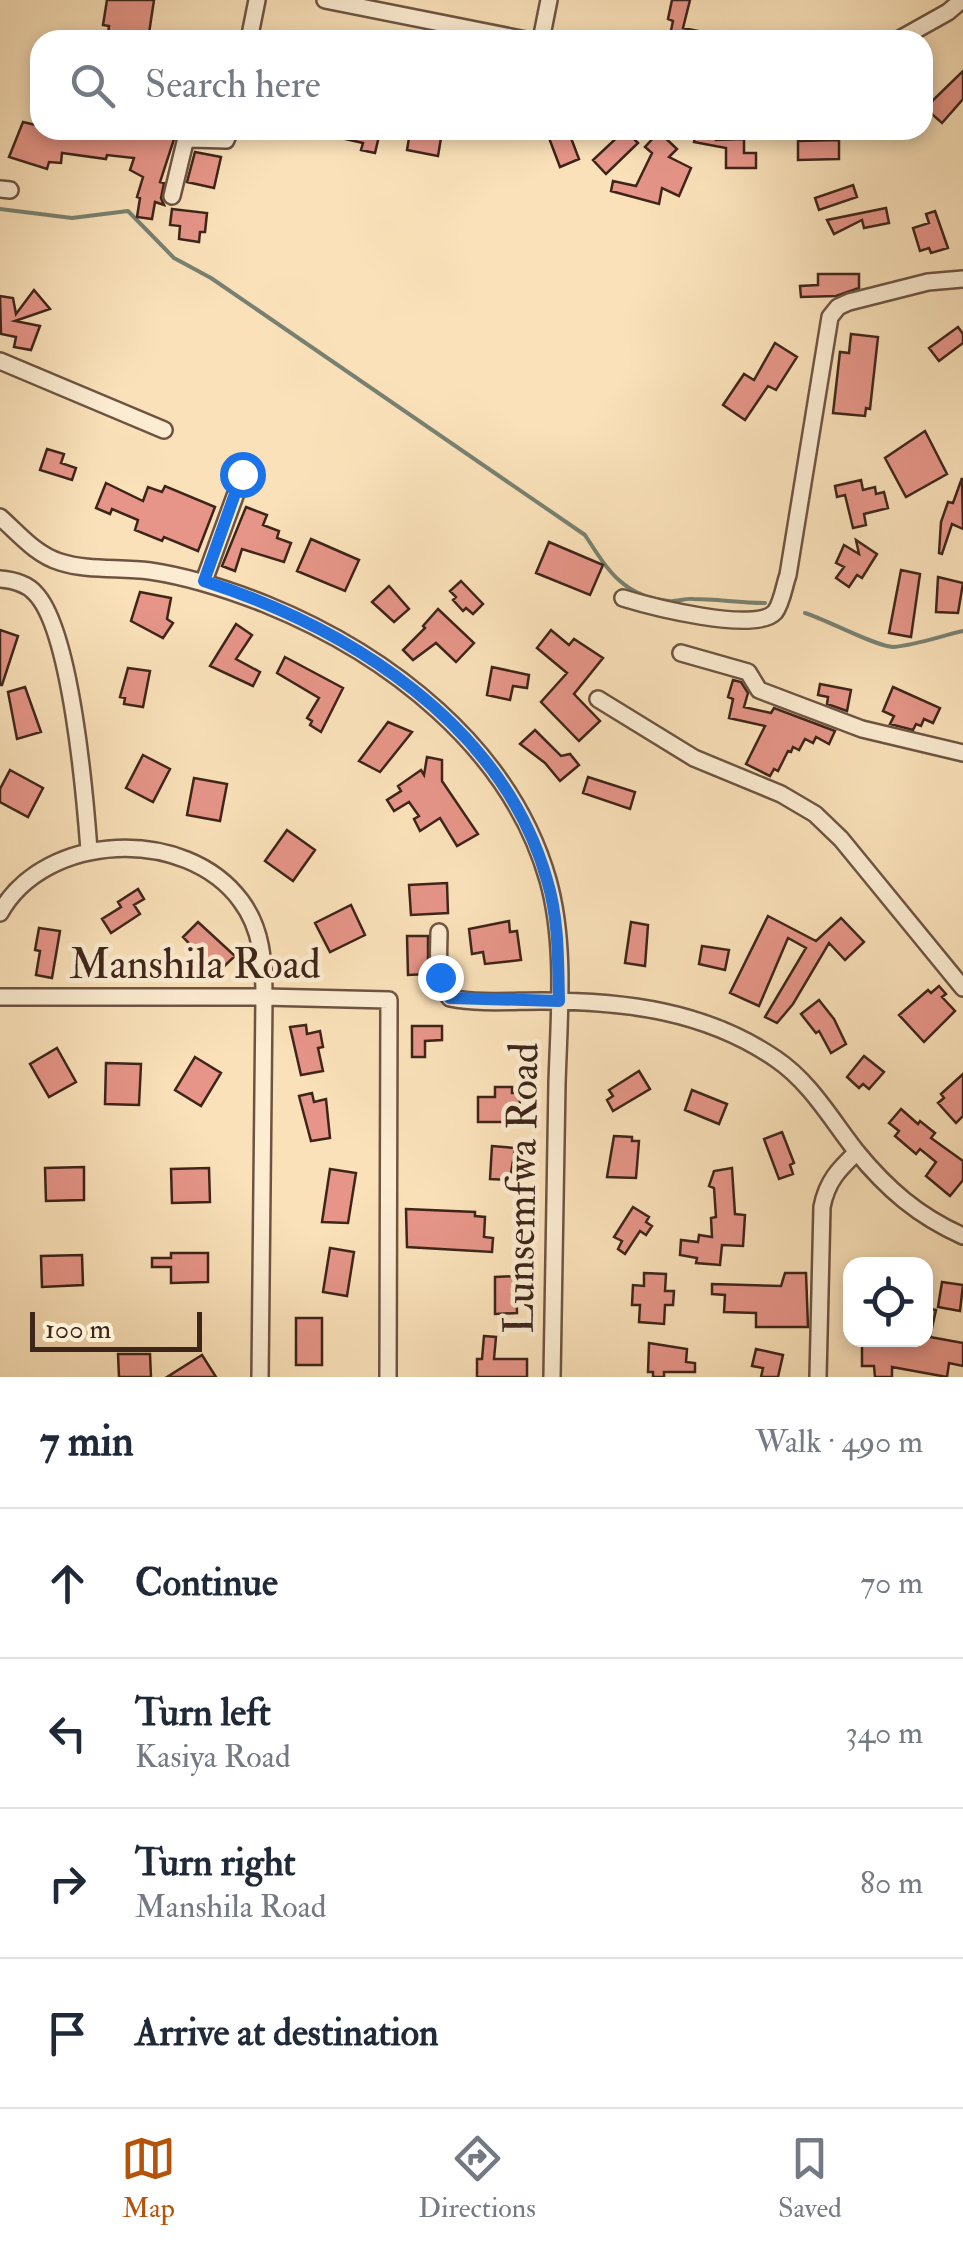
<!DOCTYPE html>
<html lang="en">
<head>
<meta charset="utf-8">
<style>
	:root { --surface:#fff; --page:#f6f6f7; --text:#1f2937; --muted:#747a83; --line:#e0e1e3; --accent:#b45309 }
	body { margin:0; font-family:"IM FELL Double Pica",serif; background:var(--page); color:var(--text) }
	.controls { position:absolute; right:30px; bottom:30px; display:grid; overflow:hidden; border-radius:20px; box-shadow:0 5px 15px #0003 }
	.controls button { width:90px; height:90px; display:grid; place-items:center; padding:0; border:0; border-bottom:2px solid var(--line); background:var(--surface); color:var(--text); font:50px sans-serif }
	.scale { position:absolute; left:30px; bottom:25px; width:172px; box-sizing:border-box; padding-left:10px; border:5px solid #3e251a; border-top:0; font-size:28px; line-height:35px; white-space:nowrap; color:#3e251a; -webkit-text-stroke:8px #fcecd2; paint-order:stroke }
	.stop { position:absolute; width:30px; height:30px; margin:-22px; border:8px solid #1a73e8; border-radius:50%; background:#fff }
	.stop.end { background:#1a73e8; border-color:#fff; box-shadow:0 2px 10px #0008 }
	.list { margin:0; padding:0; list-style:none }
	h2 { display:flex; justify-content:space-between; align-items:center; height:130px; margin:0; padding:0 40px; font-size:42px }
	h2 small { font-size:32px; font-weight:400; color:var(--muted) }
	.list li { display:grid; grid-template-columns:65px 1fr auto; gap:30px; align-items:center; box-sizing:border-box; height:150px; padding:0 40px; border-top:2px solid var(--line) }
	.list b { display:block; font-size:38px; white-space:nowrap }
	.list p { margin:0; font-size:32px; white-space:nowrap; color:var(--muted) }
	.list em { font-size:32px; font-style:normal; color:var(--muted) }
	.icon { flex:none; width:55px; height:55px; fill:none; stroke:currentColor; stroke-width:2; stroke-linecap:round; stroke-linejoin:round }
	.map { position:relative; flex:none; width:963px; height:1377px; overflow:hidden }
	.search { position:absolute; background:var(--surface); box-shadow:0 5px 15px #0003; left:30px; right:30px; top:30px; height:110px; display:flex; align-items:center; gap:25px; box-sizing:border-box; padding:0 35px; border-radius:30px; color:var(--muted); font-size:38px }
	.sheet { height:730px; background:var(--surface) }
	nav { display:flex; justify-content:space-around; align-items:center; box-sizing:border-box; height:140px; border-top:2px solid var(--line); background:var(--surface); font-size:28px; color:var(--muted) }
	nav a { display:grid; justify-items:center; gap:5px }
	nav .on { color:var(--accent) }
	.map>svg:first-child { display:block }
</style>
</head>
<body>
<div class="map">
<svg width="963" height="1377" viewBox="0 0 963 1377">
	<rect width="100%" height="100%" fill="#fae1b9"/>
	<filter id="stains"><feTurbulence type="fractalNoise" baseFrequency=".002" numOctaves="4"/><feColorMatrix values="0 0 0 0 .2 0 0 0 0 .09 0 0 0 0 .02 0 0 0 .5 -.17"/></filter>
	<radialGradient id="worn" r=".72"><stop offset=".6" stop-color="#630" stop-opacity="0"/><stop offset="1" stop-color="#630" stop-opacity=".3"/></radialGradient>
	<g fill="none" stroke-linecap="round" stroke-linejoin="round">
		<path stroke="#788171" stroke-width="4" d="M0,209l72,9 56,-7 46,47 37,20 374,257c22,34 38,62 84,66 8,1 16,-3 24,-2 24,0 47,4 72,4
			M805,613c20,6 72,34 88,34 23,-2 48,-11 70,-16"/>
	</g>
	<path fill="#e69588" stroke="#3e251a" stroke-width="2.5" d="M107,0h47l-6,40h-41l2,-14 -6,-1z
		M672,0h18l-7,28 15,3 -2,9h-27l4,-19 -5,-2z
		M963,71v28l-21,24 -17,-15z
		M23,122l17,4v4h6l-1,4 22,2 1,-6 112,2 -6,7 -14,43 4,1 -3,15 3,7 -9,-3 -3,17 -15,-2 3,-19 -3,-1 6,-20 -13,-7 4,-12 -27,-3 -1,4 -44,-6 -1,10 -12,-1 -2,7 -38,-12z
		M324,130l56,2 -5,21 -14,-3 2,-7 -40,-9z
		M546,130h22l11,29 -19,8z
		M625,130l13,13 -32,31 -13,-14z
		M696,130l21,1 -1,9 28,-1v14h12v15h-30v-20l-32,-6z
		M410,132l31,6 -3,18 -31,-6z
		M659,132l18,17 -8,8 22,11 -12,28 -17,-8 -3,16 -48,-13 2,-10 23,5 16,-33 -7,-6z
		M839,140v19l-41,1v-19z
		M195,152l26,5 -7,31 -27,-6z
		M853,185l4,12 -38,13 -4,-12z
		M886,208l3,15 -25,5 -2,-8 -28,14 -7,-14z
		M172,209l35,4 -2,19h-5l-1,10 -20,-3 1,-13 -10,-1z
		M935,211l13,37 -17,5 -2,-5 -9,3 -7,-23 16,-5 -3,-9z
		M818,274h41v14l-23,8 -35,1 -1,-11 18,-1z
		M34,290l16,19 -35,12 25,5 -9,24 -17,-3 2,-10 -15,-3 -1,-38 13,2 3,16z
		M958,327l5,7v9l-24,18 -10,-13z
		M851,334l27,3 -8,72 -4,-1 -1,8 -32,-3 7,-61 9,1z
		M775,343l22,14 -21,33 -8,-4 -23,34 -22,-15 21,-31 10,6z
		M925,431l22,43 -41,23 -21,-39z
		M47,449l17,5 -3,9 15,5 -4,12 -32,-10z
		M962,478l1,51 -11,-5 -10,30 -3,-1 2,-31 7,-20 5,1z
		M861,480l2,10 12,-3 1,7 8,-2 4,16 -24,6 2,11 -13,3 -8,-33 -8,2 -2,-11z
		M106,483l37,18 5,-14 14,5 3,-6 50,21 -17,44 -34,-14 -2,4 -27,-11 3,-10 -26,-11 -2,5 -14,-6z
		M246,507l21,8 -4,10 16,6 -2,7 14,5 -7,19 -42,-13 -7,22 -13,-5z
		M311,539l48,21 -14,31 -48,-20z
		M856,540l21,14 -15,24 -5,-3 -8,12 -13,-9 8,-11 -8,-4 8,-18 15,9z
		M549,542l54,23 -13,30 -54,-22z
		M901,570l19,4 -9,63 -22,-4z
		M938,577l25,6 -5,30 -22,-1z
		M461,581l22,23 -10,10 -7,-6 -3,3 -10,-11 3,-3 -6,-6z
		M389,586l20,23 -15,13 -22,-20z
		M140,592l31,6 -4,21 6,4 -10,15 -32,-17z
		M438,609l36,34 -18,19 -20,-19 -23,17 -10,-10 22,-22 -2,-2z
		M236,624l16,11 -16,24 24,13 -7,14 -43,-20z
		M0,630l18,6 -16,49h-2z
		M551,630l18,15 5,-6 29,19 -29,36 26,27 -21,20 -38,-39 26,-29 -30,-25z
		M285,657l58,31 -22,44 -11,-7 2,-4 -5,-3 12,-20 -42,-25z
		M492,667l37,8 -2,13 -14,-2 -3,14 -23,-5z
		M128,668l22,3 -7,36 -19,-3 1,-6 -5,-1z
		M733,680l8,2 7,11 -4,14 27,6 3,-5 61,23 -6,13 -13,-7 -3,6 -8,-4 -6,11 -6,-3 -2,5 -3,-1 -10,20 -4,-2 -4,7 -24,-12 19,-38 -36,-8 4,-19 -5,-2z
		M820,684l31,6 -4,21 -20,-7 1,-7 -10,-2z
		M25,687l16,45 -24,7 -9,-47z
		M893,687l47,21 -7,15 -9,-4 -3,7 -5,-2 -3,6 -23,-6 4,-8 -11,-5z
		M388,722l24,10 -32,40 -21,-11z
		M535,730l26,26 9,-2 9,11 -19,16 -15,-18 -25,-19z
		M143,755l27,14 -17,33 -27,-14z
		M427,757l15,3v21l36,53 -21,12 -17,-28 -20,13 -6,-12 5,-3 -10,-14 -15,9 -7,-11 14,-9 -3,-5 23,-16 3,5z
		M10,770l33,18 -15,29 -28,-15v-13z
		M588,777l47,15 -5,17 -47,-16z
		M194,778l33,6 -7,37 -33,-6z
		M287,830l28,20 -22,31 -28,-20z
		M447,883l1,30 -37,2 -2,-30z
		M138,889l6,10 -10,6 6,9 -29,19 -9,-14 19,-12 -3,-5z
		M351,905l14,30 -35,17 -15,-29z
		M768,916l48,25 25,-23 23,24 -19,18 -16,-17 -36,61 -16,19 -12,-6 41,-69 -18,-10 -29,68 -29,-13z
		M509,921l1,11 7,-1 4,29 -36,4 -2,-12 -11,2 -3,-25z
		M198,922l37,34 -18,17 -34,-36z
		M631,922l17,3 -3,41 -20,-3z
		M39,928l21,3 -8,47 -16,-3 4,-24 -5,-1z
		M407,936h21v38l-20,1z
		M702,946l27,4 -4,20 -26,-6z
		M939,986l7,8 -4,3 13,14 -31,31 -25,-27 29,-25 3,3z
		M819,1000l15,19 12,25 -15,9 -12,-22 -3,2 -15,-19z
		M306,1025l1,9 13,-3 3,16 -5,1 5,23 -22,4 -11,-48z
		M412,1026h30v14l-17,1v16h-13z
		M57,1048l19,34 -27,15 -19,-33z
		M864,1056l20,16 -15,17 -6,-5 -4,4 -12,-11z
		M195,1057l26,16 -20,33 -26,-16z
		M106,1063l35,1 -2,41 -34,-1z
		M639,1071l11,18 -37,22 -6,-11 6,-4 -4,-6z
		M963,1074v42l-7,7 -18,-20 6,-5 -3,-4z
		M495,1087h17v6h9l-4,29h-39v-25h17z
		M692,1090l35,14 -8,20 -34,-14z
		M312,1093l2,9 12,-3 4,39 -19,3 -12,-45z
		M901,1109l17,15 2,-3 15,12 -4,5 32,23v19l-13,16 -24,-20 10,-14 -16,-13 -4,5 -21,-18 4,-5 -10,-8z
		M782,1132l12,31 -4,2 3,9 -14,5 -15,-40z
		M614,1136l18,1v4h7l-3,37 -29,-1z
		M492,1146l23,2 -5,32 -20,-1z
		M84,1167v33l-38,1 -1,-33z
		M209,1168l1,34 -38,1 -1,-34z
		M732,1168l3,46 10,1 -2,31 -21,-1 -2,20 -24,-2 1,-5 -17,-3 1,-15 17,2 1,-7 13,2 -1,-19 5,-1 -2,-29 -5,-2 5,-15z
		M330,1169l26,4 -8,50 -26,-1z
		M633,1207l16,10 -3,5 6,4 -6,9 -6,-4 -15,23 -7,-5 4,-8 -8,-4z
		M406,1209l69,3v4l10,1 -1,20 9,1 -1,14 -85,-5z
		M330,1248l24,4 -7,44 -24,-4z
		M171,1253h37v29l-37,1v-16h-19v-9h19z
		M82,1255l1,30 -41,2 -1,-31z
		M644,1273l22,1 -1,17h9l-1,14h-8l-1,19 -25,-2 1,-17h-8l1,-20 11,1z
		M785,1273h21l2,54h-52v-14l-32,-1 1,-17 -13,-1v-10l69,2z
		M516,1276l1,37 -22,1v-37z
		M942,1282l21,3 -3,26 -22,-4z
		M926,1308l10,2 -6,27 33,6v23l-14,-3 -2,14 -55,-10v10h-17l-1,-11h-12v-26h64z
		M296,1318h26v47h-26z
		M484,1336l12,1 -2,22h33v18h-50v-18h5z
		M649,1343l38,6 -1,13 9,1v9h-31v5h-11v-5h-5z
		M756,1349l27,6 -5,22h-17l2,-9 -11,-2z
		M118,1354h32l1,23h-32z
		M202,1355l14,22h-49z"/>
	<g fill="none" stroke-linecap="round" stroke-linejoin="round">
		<g stroke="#6d5442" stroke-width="20">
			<path id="minor" d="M325,0l201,40
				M249,40l8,-40
				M541,40l8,-40
				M898,40l50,-28 14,-12
				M0,189l10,1
				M172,196l13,-54 6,-3 35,1 4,-10
				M0,361l164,69
				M0,517c18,16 36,38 60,45 28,9 60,5 90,9 40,6 77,18 115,33 123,50 245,143 283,276 18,64 11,136 9,203 -1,98 -3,196 -5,294
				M0,579c13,1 26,4 35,14 36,36 50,203 54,257
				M204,581l39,-107
				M623,598c26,8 133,36 152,14 7,-9 9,-26 13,-37l42,-258 8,-10 11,-5 79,-20 35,-3
				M681,653l67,19 11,18 103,39 101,24
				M598,699l96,59 87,36 34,20 26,25 122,149
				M0,913c45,-81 186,-87 241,-12 21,28 23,61 23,96l-4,380
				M439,932c0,21 -4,50 11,66 29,6 62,3 92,3 83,0 164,10 234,58 34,23 55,60 80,92 31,38 62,65 107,85
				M0,997h264l125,3 -1,377
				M818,1377l4,-170c5,-26 17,-38 35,-55"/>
		</g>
		<use href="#minor" stroke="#fcecd2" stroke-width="15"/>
	</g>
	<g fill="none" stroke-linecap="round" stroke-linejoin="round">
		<path stroke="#1a73e8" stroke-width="12" d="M242,474l-38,107c145,47 299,143 343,299 12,39 11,81 12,121l-109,-3 -7,-8 -3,-13"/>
	</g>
	<g text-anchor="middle" stroke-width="9" stroke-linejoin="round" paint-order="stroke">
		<g font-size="42" fill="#3e251a" stroke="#fcecd2">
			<text x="195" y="978">Manshila Road</text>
			<text transform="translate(520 1188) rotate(-89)" y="15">Lunsemfwa Road</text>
		</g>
	</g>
	<rect width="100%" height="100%" filter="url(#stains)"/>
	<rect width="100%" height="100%" fill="url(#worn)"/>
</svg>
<div class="controls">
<button><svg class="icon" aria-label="locate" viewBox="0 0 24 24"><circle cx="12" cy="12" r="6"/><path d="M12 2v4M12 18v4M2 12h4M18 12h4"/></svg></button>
</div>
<div class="scale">100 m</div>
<div class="stop" style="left:242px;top:474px"></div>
<div class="stop end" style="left:440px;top:977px"></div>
<div class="search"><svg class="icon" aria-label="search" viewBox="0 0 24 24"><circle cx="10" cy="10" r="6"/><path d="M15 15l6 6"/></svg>Search here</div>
</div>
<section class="sheet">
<h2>7 min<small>Walk · 490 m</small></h2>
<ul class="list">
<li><svg class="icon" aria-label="ahead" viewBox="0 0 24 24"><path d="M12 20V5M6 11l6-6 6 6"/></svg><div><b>Continue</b></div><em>70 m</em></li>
<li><svg class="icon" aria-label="left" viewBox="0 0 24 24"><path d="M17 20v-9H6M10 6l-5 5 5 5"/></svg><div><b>Turn left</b><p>Kasiya Road</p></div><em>340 m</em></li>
<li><svg class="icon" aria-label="right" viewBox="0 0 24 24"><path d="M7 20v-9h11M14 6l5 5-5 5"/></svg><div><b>Turn right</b><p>Manshila Road</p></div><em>80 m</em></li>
<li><svg class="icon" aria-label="arrive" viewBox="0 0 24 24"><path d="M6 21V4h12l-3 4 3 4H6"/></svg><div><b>Arrive at destination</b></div></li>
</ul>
</section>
<nav>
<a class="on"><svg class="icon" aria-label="map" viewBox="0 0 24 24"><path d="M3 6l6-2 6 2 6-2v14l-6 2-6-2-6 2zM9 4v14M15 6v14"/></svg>Map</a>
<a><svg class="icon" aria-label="directions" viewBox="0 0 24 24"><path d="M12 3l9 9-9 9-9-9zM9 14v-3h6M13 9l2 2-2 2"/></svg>Directions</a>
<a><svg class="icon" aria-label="saved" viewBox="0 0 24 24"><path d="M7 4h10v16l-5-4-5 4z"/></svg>Saved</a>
</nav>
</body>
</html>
